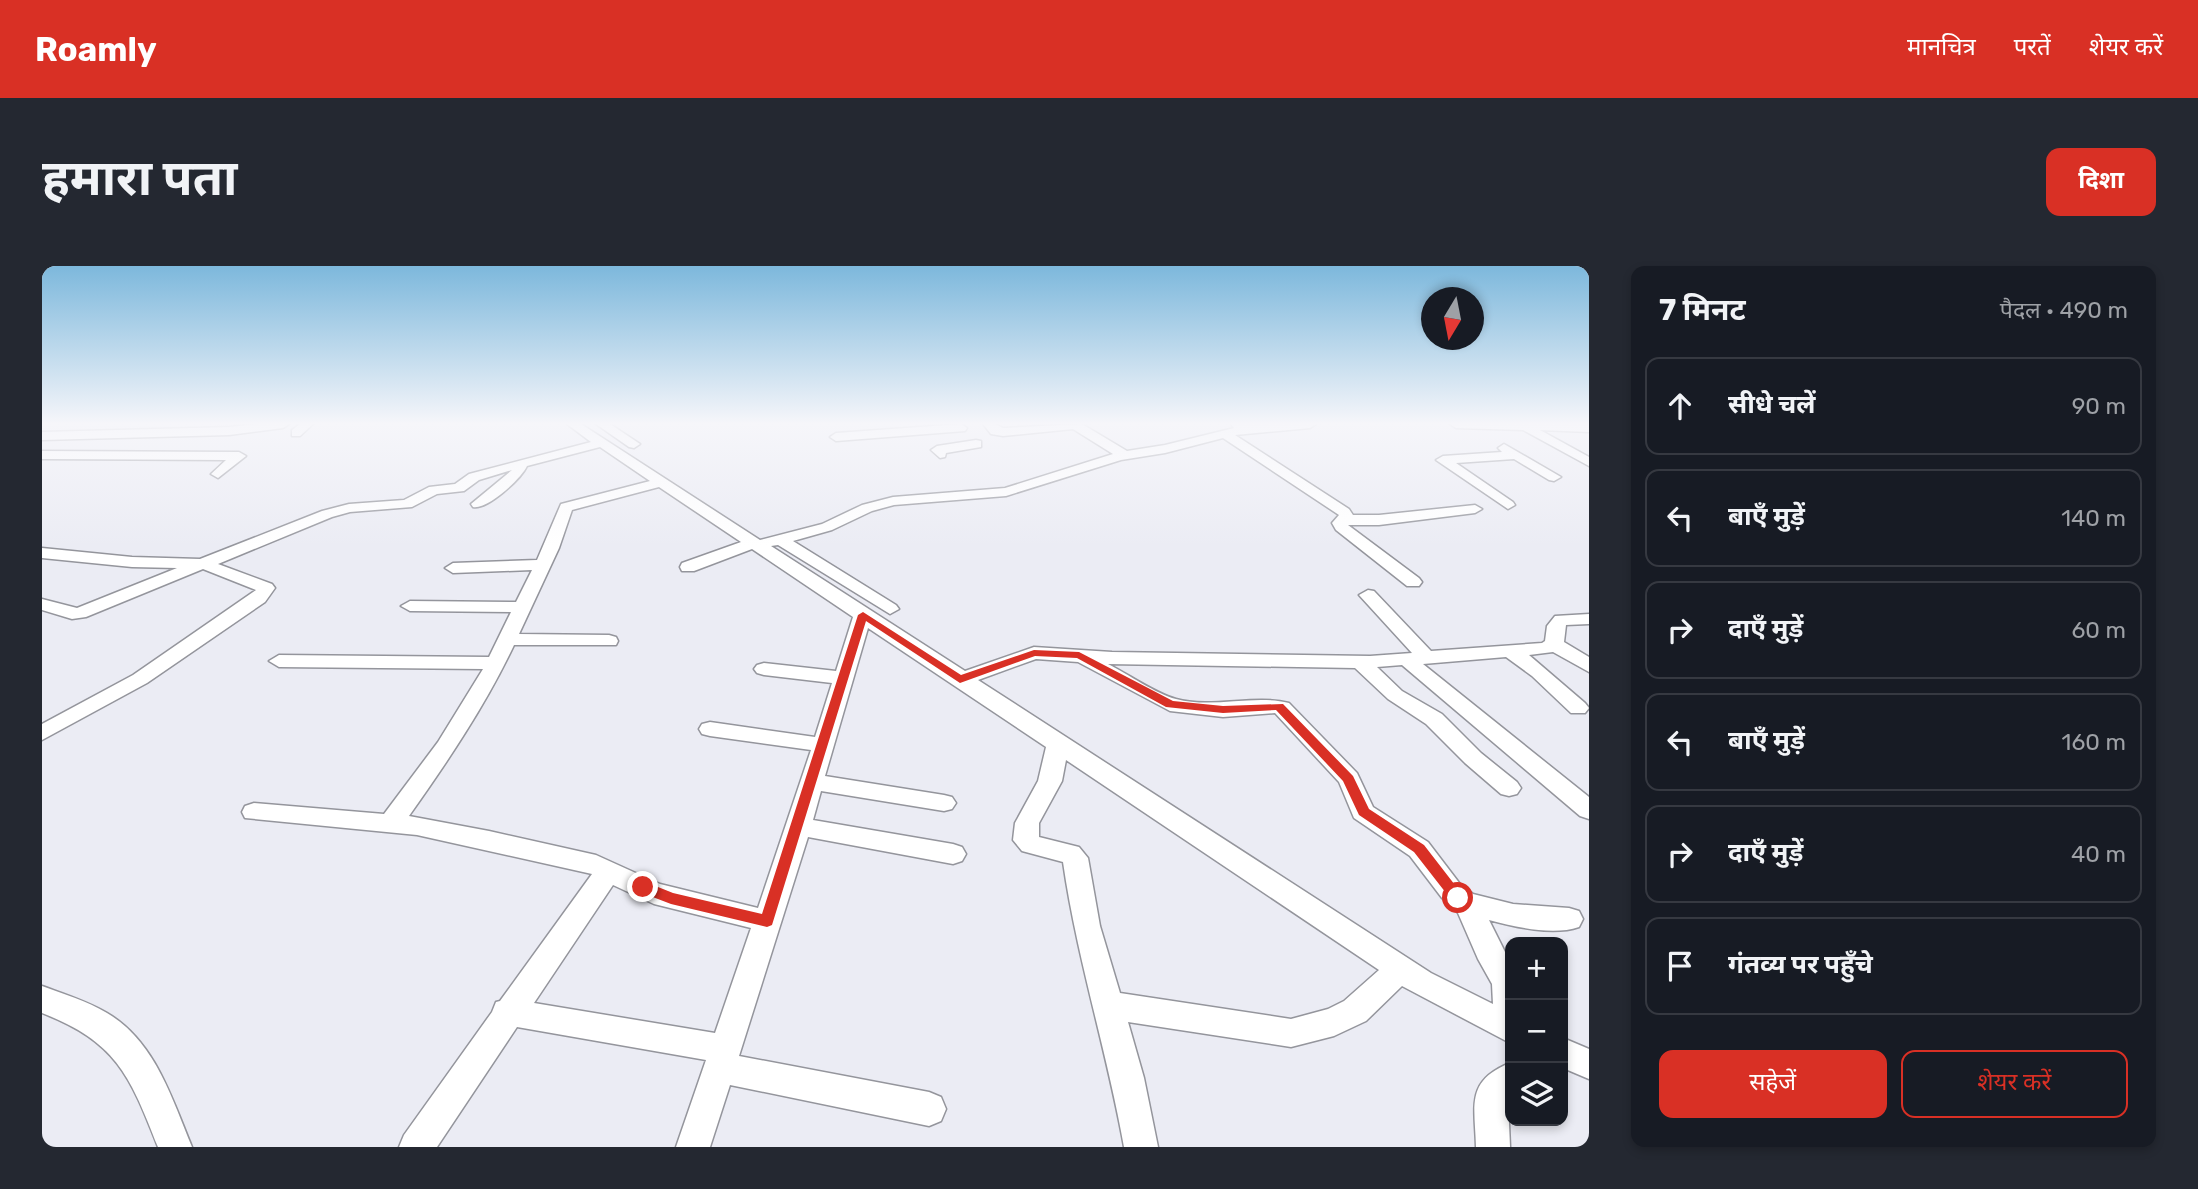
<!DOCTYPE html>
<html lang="hi">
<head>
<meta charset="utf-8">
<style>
	:root { --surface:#171b24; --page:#242831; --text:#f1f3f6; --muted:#9ea1a6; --line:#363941; --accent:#d93025 }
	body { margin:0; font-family:Rubik,"Noto Sans Devanagari",sans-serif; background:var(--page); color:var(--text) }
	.controls { position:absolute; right:21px; bottom:21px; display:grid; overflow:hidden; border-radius:14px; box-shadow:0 4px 10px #0003 }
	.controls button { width:63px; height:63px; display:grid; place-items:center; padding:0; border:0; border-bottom:2px solid var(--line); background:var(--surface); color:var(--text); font:35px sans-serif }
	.compass { position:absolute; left:1379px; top:21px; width:63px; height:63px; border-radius:50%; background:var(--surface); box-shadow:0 4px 10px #0003; rotate:190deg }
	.stop { position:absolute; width:21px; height:21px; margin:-16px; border:5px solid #d93025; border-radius:50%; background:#fff }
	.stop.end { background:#d93025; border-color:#fff; box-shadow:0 2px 7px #0008 }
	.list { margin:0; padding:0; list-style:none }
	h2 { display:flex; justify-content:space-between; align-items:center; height:91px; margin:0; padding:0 28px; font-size:30px }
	h2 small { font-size:23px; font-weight:400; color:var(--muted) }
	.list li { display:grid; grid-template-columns:46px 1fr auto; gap:21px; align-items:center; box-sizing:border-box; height:98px; margin:0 14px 14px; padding:0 14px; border:2px solid var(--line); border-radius:14px }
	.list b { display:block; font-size:26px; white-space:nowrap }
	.list em { font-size:23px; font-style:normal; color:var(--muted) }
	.actions { display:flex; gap:14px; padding:21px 28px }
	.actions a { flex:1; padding:16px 0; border:2px solid var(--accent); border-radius:14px; text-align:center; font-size:24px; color:var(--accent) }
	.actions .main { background:var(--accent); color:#fff }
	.icon { flex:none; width:38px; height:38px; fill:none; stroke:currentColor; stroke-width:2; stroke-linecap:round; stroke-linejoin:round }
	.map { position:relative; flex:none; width:1547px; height:881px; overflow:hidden; border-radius:14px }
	header { display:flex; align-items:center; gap:42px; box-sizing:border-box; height:98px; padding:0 35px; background:var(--accent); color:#fff }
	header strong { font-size:33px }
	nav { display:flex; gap:38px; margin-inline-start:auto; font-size:24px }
	.intro { display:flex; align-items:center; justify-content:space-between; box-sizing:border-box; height:168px; padding:0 42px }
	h1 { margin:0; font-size:49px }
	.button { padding:18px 32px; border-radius:14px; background:var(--accent); color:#fff; font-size:24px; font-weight:700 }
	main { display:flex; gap:42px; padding:0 42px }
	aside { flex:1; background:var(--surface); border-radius:14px; box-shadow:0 4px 10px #0003 }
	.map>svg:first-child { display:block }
</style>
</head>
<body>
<header>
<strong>Roamly</strong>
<nav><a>मानचित्र</a><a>परतें</a><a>शेयर करें</a></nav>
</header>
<div class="intro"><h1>हमारा पता</h1><a class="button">दिशा</a></div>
<main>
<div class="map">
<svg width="1547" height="881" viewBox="0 0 1547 881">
	<rect width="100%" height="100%" fill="#ebecf4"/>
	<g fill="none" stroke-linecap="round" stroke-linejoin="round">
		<g stroke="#94959c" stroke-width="3">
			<path id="minor" d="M215,158h32l-6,4 -54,7 -187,5v-8l187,-5z
				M258,158h13l-13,12h-8v-6z
				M525,158h14l179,116 62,-16 40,-19 31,-8 112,-9 108,-34 -40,-25 -70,7 -12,-2 -8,-10h12l8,4 79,-4 45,27 38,-6 69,-17 -3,-4h85l-6,4 -75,7 114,74 4,6h26l96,-10 7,4 -7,4 -96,12h-31l71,53 3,4 -3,4h-12l-71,-56 -4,-7 7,-8 -116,-77 -58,15 -44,7 -115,36 -112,9 -22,6 -40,19 -39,11 103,64 3,4 -9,5 -112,-69 -7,1 194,125 69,-24 78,5 258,4 42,-3 -53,-58 9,-5 6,1 57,60 111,-8 3,-2 2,-15 8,-10 34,-2v10l-23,1 -2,17 25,15v15l-36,-20 -24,3 56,48 4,5 -4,5h-14l-39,-37 -26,-19 -83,7 166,133v22l-9,-3 -178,-151 -25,2 25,24 40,23 39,39 36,29 4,6 -4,6 -8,2 -8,-2 -36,-31 -39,-39 -38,-25 -33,-31 -247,-4c20,10 48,30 68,35 37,10 77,-5 113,4l68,70 16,34 55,35 32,42 13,10 40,10 56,4 10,3 4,8 -4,8c-26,9 -64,0 -90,-7l21,42v81l-108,-57 -36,35 -32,15 -43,11 -163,-25 16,56 14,69h-34c-17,-96 -47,-188 -61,-285l-41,-11 -9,-11 2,-17 23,-42 8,-34 -178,-119 -43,148 119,19 8,2 4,6 -4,6 -8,2 -123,-20 -8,29 140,24 9,3 4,7 -4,7 -9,3 -145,-27 -69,219 190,36 12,5 5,12 -5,12 -12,5 -199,-41 -20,62h-34l30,-87 -189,-33 -80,120h-38l5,-12 88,-123 4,-10 4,-1 92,-127 -175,-39 -172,-17 -3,-6 3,-6 9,-3 130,11 54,-72 45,-73 -204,-2 -10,-6 10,-6 210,2 22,-45 -101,-1 -9,-5 9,-5 106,1 16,-32 -79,3 -8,-5 8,-5 84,-3 24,-56 89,-23 -50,-34 -73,19c-6,13 -40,44 -54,41l-2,-3 41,-34 -33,10 -15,11 -27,3 -25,13 -62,5 -18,5 -114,47 54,20 3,4 -10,14 -118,81 -105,57v-16l91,-49 123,-85 -53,-21 -117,48 -14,2 -30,-9v-11l35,9 100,-40 -45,-1 -90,-9v-10l90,9 68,2 122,-48 27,-7 55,-4 25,-13 26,-3 14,-10 122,-32zM617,221l82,55 -59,21 -2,4 2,4h12l58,-22 101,68 -17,54 -72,-8 -7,2 -3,4 3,4 7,2 68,8 -17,54 -105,-15 -8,2 -3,5 3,5 8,2 101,14 -53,158 -98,-24 -64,-29 -107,-24 -80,-15c39,-55 76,-110 105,-171h102l2,-4 -2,-4 -7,-2 -90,-1 40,-86 13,-38zM994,393l42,3 92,49 53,6 52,-4 64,69 15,36 56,38 32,42 16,15 20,46 14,25 1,20 -62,-31 -453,-293zM1024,494l313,210 -35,31 -16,8 -37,10 -171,-26 -20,-67 -12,-68 -9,-11 -40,-10v-14l23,-42zM571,619l41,19 97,24 -36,105 -181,-30z
				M554,158h14l30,20 -6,4 -5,-1z
				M919,158l6,4 -2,3 -129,10 -6,-4 6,-4z
				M1408,158h139v8l-49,-2 49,27v9l-66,-36 -67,-2z
				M934,174l5,1v6l-35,6 -1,4 -5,1 -9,-8 6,-4z
				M1462,178l57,33 -7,4 -5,-1 -35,-21 -58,4 57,39 2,3 -7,4 -72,-49 7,-4 59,-4 -4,-4z
				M0,185l197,1 7,4 -28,22 -7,-4 15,-14 -184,-1z
				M0,720c22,8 45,15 65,27 48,28 65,86 85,134h-34c-28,-71 -41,-105 -116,-134z
				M1521,772l26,11v30l-26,-11z
				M1468,797v35l-2,2 2,47h-34c-1,-41 -11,-66 34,-84z"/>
		</g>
		<use href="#minor" fill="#fff" fill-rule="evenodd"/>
	</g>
	<linearGradient id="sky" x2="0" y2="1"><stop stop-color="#7db8dc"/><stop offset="0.56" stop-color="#f6f6fa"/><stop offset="1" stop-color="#f6f6fa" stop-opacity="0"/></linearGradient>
	<rect width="1547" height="281" fill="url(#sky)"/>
	<path fill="#d93025" d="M821,346l98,63 73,-25 45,2 94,49 50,5 60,-2 70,72 16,33 55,36 41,53 -7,6 -5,-2 -39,-50 -55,-37 -16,-34 -67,-71 -53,3 -57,-6 -89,-49 -42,-2 -75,27 -94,-62 -94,304 -5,2 -96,-23 -34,-13 -2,-4 2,-4 6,-2 30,12 89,21 96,-299z"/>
</svg>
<div class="controls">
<button>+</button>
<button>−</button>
<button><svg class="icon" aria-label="layers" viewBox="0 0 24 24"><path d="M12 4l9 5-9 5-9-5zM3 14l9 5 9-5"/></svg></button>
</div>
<svg class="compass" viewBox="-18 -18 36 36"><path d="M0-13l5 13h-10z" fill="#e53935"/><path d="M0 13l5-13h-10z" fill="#9ea1a6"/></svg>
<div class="stop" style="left:1416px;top:632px"></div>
<div class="stop end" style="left:601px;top:621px"></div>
</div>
<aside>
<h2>7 मिनट<small>पैदल · 490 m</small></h2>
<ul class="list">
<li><svg class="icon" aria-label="ahead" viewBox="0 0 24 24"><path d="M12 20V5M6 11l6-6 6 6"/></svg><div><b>सीधे चलें</b></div><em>90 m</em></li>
<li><svg class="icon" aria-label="left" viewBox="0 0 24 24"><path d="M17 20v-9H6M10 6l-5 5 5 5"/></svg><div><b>बाएँ मुड़ें</b></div><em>140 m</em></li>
<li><svg class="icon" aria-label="right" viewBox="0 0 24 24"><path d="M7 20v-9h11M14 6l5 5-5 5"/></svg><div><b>दाएँ मुड़ें</b></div><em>60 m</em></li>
<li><svg class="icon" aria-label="left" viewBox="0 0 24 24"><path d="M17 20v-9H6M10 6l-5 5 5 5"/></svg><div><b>बाएँ मुड़ें</b></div><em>160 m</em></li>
<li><svg class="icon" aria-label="right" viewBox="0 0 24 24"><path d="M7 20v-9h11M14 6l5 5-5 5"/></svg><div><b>दाएँ मुड़ें</b></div><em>40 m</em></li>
<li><svg class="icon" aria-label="arrive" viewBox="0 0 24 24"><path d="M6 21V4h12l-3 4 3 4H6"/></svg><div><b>गंतव्य पर पहुँचे</b></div></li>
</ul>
<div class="actions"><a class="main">सहेजें</a><a>शेयर करें</a></div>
</aside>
</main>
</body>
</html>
